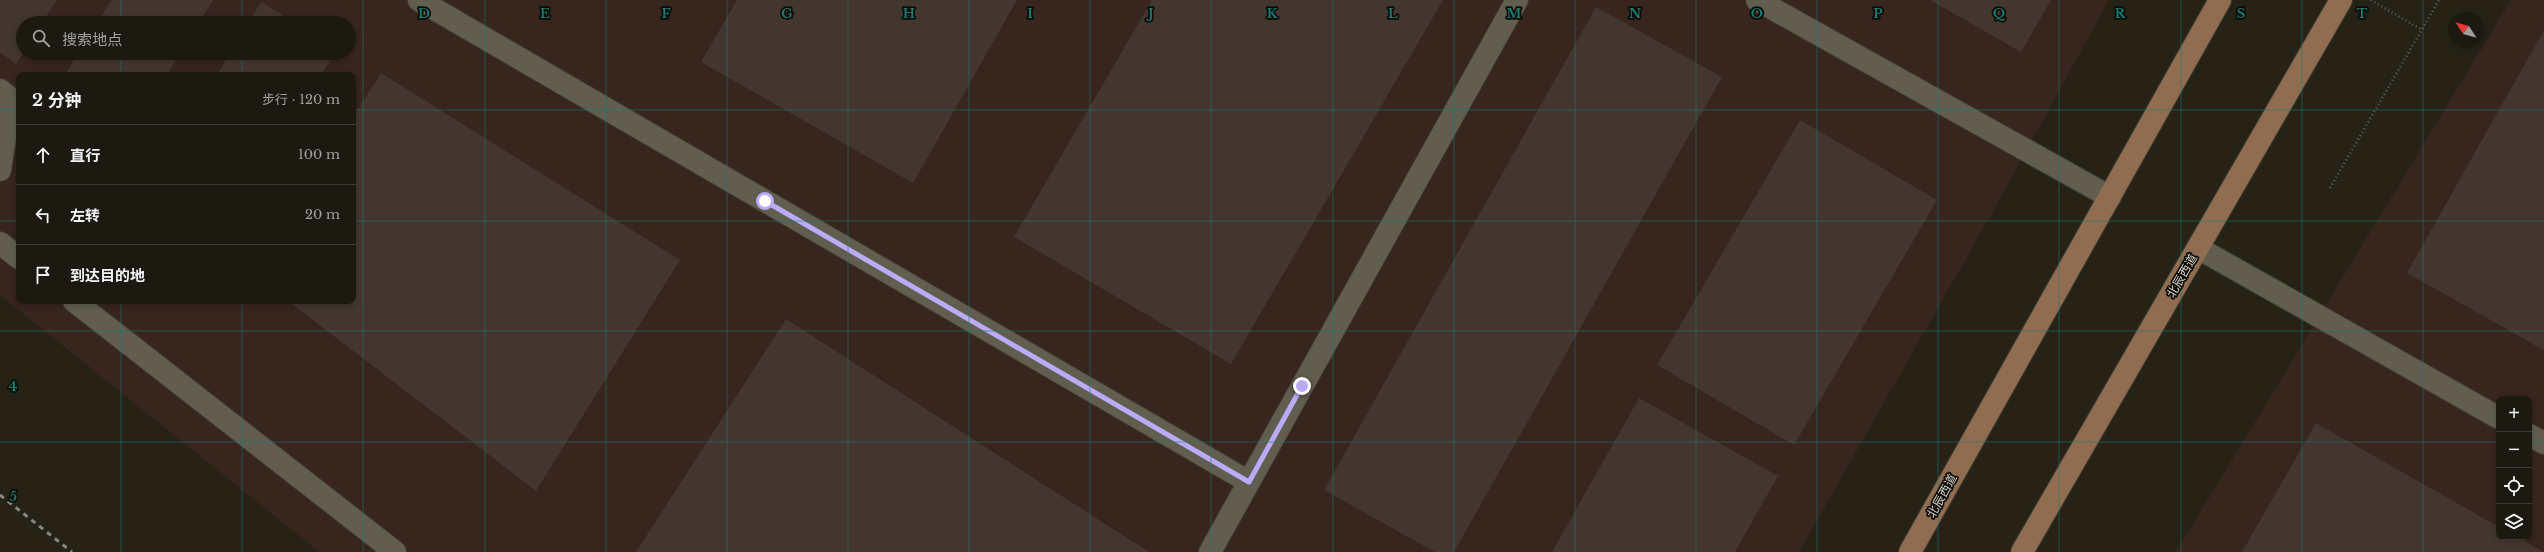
<!DOCTYPE html>
<html lang="zh">
<head>
<meta charset="utf-8">
<style>
	:root { --surface:#1c1a10; --page:#29271e; --text:#f1f3f6; --muted:#a0a19f; --line:#3a3830 }
	body { margin:0; font-family:"Libre Baskerville","Noto Sans SC",serif; background:var(--page); color:var(--text) }
	.controls { position:absolute; right:12px; bottom:12px; display:grid; overflow:hidden; border-radius:8px; box-shadow:0 2px 6px #0003 }
	.controls button { width:36px; height:36px; display:grid; place-items:center; padding:0; border:0; border-bottom:1px solid var(--line); background:var(--surface); color:var(--text); font:20px sans-serif }
	.compass { position:absolute; left:2448px; top:12px; width:36px; height:36px; border-radius:50%; background:var(--surface); box-shadow:0 2px 6px #0003; rotate:306deg }
	.stop { position:absolute; width:12px; height:12px; margin:-9px; border:3px solid #bbaaf6; border-radius:50%; background:#fff }
	.stop.end { background:#bbaaf6; border-color:#fff; box-shadow:0 1px 4px #0008 }
	.list { margin:0; padding:0; list-style:none }
	h2 { display:flex; justify-content:space-between; align-items:center; height:52px; margin:0; padding:0 16px; font-size:17px }
	h2 small { font-size:13px; font-weight:400; color:var(--muted) }
	.list li { display:grid; grid-template-columns:26px 1fr auto; gap:12px; align-items:center; box-sizing:border-box; height:60px; padding:0 16px; border-top:1px solid var(--line) }
	.list b { display:block; font-size:15px; white-space:nowrap }
	.list em { font-size:13px; font-style:normal; color:var(--muted) }
	.icon { flex:none; width:22px; height:22px; fill:none; stroke:currentColor; stroke-width:2; stroke-linecap:round; stroke-linejoin:round }
	.map { position:relative; flex:none; width:2544px; height:552px; overflow:hidden }
	.search { position:absolute; background:var(--surface); box-shadow:0 2px 6px #0003; left:16px; top:16px; width:340px; height:44px; display:flex; align-items:center; gap:10px; box-sizing:border-box; padding:0 14px; border-radius:22px; color:var(--muted); font-size:15px }
	.panel { position:absolute; background:var(--surface); box-shadow:0 2px 6px #0003; left:16px; top:72px; width:340px; height:232px; border-radius:8px }
	.map>svg:first-child { display:block }
</style>
</head>
<body>
<div class="map">
<svg width="2544" height="552" viewBox="0 0 2544 552">
	<rect width="100%" height="100%" fill="#262316"/>
	<path fill="#37251e" fill-rule="evenodd" d="M0,0h2109l-113,206 -197,346h-1480l-319,-257zM23,23h326v30h-326zM19,75h334v226h-334z
		M2511,0h33v552h-368zM2499,399h30v138h-30z"/>
	<path fill="#43362f" d="M0,0h57l-15,23h-19v30l-7,11 -16,-12z
		M111,0h102l-14,23h-102z
		M737,0h280l-104,183 -212,-121z
		M1152,0h291l-212,364 -217,-127z
		M1930,0h121l-30,52z
		M261,2l34,21h-47z
		M1596,7l126,70 -268,475h-19l-111,-62z
		M2544,30v320l-137,-77z
		M78,53h102l-13,22h-102z
		M230,53h105l-14,22h-104z
		M381,73l299,187 -144,231 -248,-190h65v-184z
		M1800,120l137,80 -143,245 -137,-80z
		M786,319l363,233h-513z
		M1639,398l139,78 -43,76h-183z
		M2316,423l183,104v10h18l27,15h-302z"/>
	<g fill="none" stroke-linecap="round" stroke-linejoin="round">
		<g stroke="#3f3c33" stroke-width="24">
			<path id="minor" d="M419,0l830,482
				M1757,0l353,197
				M0,90l11,9 -11,71
				M0,243l19,15
				M2198,248l301,170
				M74,301l321,251
				M2529,435l15,8
				M1210,552l307,-552"/>
		</g>
		<g stroke="#3f3c33" stroke-width="24">
			<path id="major" d="M1910,552l310,-552
				M2022,552l319,-552"/>
		</g>
		<path stroke="#646156" stroke-width="2.5" stroke-dasharray="1 3" stroke-linecap="butt" d="M2371,0l51,30
			M2330,188l109,-188"/>
		<use href="#minor" stroke="#615e4f" stroke-width="22"/>
		<use href="#major" stroke="#906c50" stroke-width="22"/>
		<path stroke="#89867c" stroke-width="3" stroke-dasharray="5 5" stroke-linecap="butt" d="M0,495l72,57"/>
	</g>
	<g fill="none" stroke-linecap="round" stroke-linejoin="round">
		<path stroke="#bbaaf6" stroke-width="5" d="M765,201l484,281 53,-96"/>
	</g>
	<path fill="none" stroke="#197b73" stroke-width="1" stroke-opacity="0.55" d="M121,0v23M242,0v23M363,0v552M485,0v552M606,0v552M727,0v552M848,0v552M969,0v552M1090,0v552M1211,0v552M1333,0v552M1454,0v552M1575,0v552M1696,0v552M1817,0v552M1938,0v552M2059,0v552M2181,0v552M2302,0v552M2423,0v552M121,53v22M242,53v22M0,110h19M353,110h2191M0,221h19M353,221h2191M121,301v251M242,301v251M0,331h2544M0,442h2499M2529,442h15"/>
	<g text-anchor="middle" stroke-width="3.5" stroke-linejoin="round" paint-order="stroke">
		<g font-size="12" fill="#d7d5cd" stroke="#0e0c07">
			<text transform="translate(2182 276) rotate(-60)" y="4">北辰西道</text>
			<text transform="translate(1942 496) rotate(-61)" y="4">北辰西道</text>
		</g>
	</g>
	<g font-size="13" text-anchor="middle" font-weight="bold" fill="#197b73" stroke="#0e0c07" stroke-width="3.5" stroke-linejoin="round" paint-order="stroke">
		<text x="424" y="18">D</text>
		<text x="545" y="18">E</text>
		<text x="666" y="18">F</text>
		<text x="787" y="18">G</text>
		<text x="909" y="18">H</text>
		<text x="1030" y="18">I</text>
		<text x="1151" y="18">J</text>
		<text x="1272" y="18">K</text>
		<text x="1393" y="18">L</text>
		<text x="1514" y="18">M</text>
		<text x="1635" y="18">N</text>
		<text x="1757" y="18">O</text>
		<text x="1878" y="18">P</text>
		<text x="1999" y="18">Q</text>
		<text x="2120" y="18">R</text>
		<text x="2241" y="18">S</text>
		<text x="2362" y="18">T</text>
		<text x="13" y="391">4</text>
		<text x="13" y="501">5</text>
	</g>
</svg>
<div class="controls">
<button>+</button>
<button>−</button>
<button><svg class="icon" aria-label="locate" viewBox="0 0 24 24"><circle cx="12" cy="12" r="6"/><path d="M12 2v4M12 18v4M2 12h4M18 12h4"/></svg></button>
<button><svg class="icon" aria-label="layers" viewBox="0 0 24 24"><path d="M12 4l9 5-9 5-9-5zM3 14l9 5 9-5"/></svg></button>
</div>
<svg class="compass" viewBox="-18 -18 36 36"><path d="M0-13l5 13h-10z" fill="#e53935"/><path d="M0 13l5-13h-10z" fill="#a0a19f"/></svg>
<div class="stop" style="left:765px;top:201px"></div>
<div class="stop end" style="left:1302px;top:386px"></div>
<div class="search"><svg class="icon" aria-label="search" viewBox="0 0 24 24"><circle cx="10" cy="10" r="6"/><path d="M15 15l6 6"/></svg>搜索地点</div>
<section class="panel">
<h2>2 分钟<small>步行 · 120 m</small></h2>
<ul class="list">
<li><svg class="icon" aria-label="ahead" viewBox="0 0 24 24"><path d="M12 20V5M6 11l6-6 6 6"/></svg><div><b>直行</b></div><em>100 m</em></li>
<li><svg class="icon" aria-label="left" viewBox="0 0 24 24"><path d="M17 20v-9H6M10 6l-5 5 5 5"/></svg><div><b>左转</b></div><em>20 m</em></li>
<li><svg class="icon" aria-label="arrive" viewBox="0 0 24 24"><path d="M6 21V4h12l-3 4 3 4H6"/></svg><div><b>到达目的地</b></div></li>
</ul>
</section>
</div>
</body>
</html>
